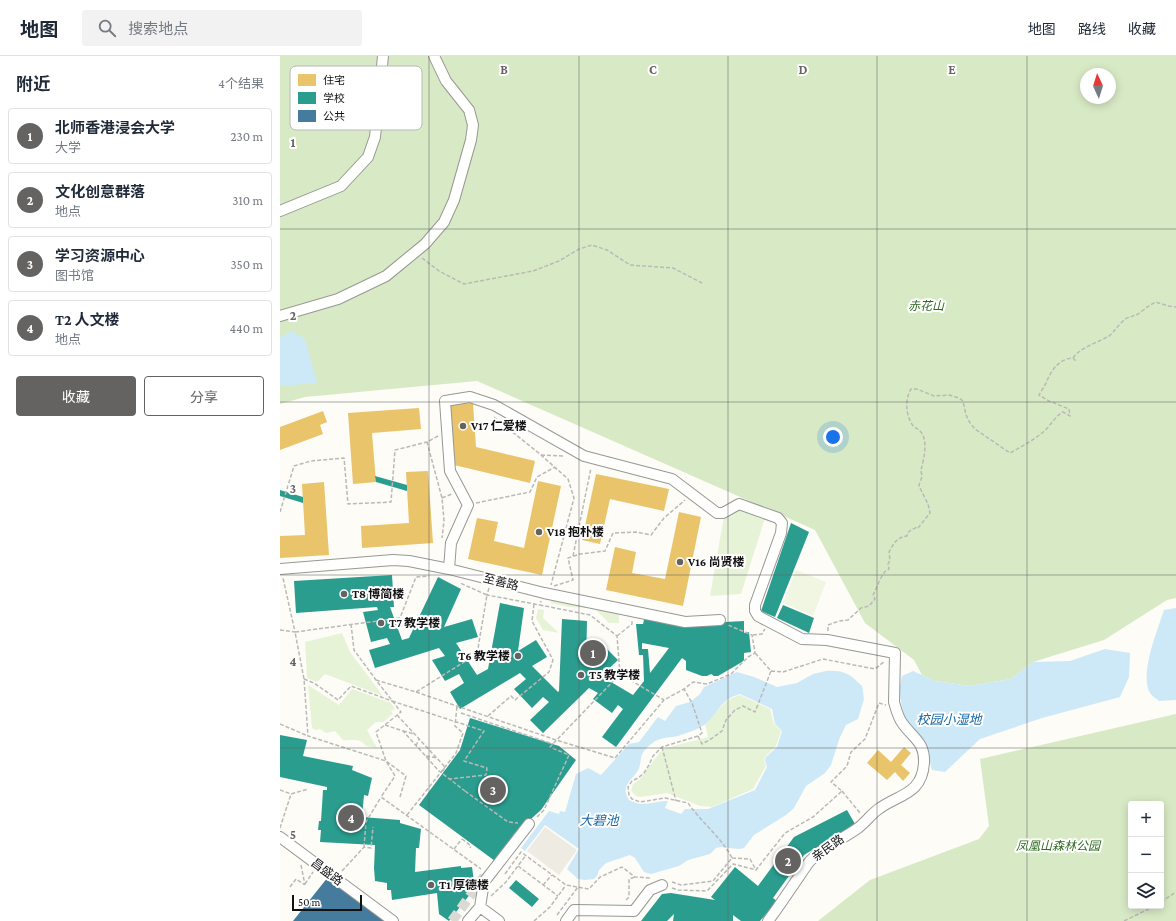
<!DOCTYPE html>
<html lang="zh">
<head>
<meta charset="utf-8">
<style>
	:root { --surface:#fff; --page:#f2f2f3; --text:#1f2937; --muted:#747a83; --line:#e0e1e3; --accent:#646362 }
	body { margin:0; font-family:"Crimson Pro","Noto Sans SC",serif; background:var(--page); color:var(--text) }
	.controls { position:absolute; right:12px; bottom:12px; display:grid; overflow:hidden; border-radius:4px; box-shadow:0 2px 10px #0003 }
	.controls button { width:36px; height:36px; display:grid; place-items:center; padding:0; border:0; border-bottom:1px solid var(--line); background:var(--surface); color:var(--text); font:20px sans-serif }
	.compass { position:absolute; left:800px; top:12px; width:36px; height:36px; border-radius:50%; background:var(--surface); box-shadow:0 2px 10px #0003; rotate:356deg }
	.scale { position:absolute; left:12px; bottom:10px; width:70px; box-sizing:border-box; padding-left:4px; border:2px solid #111; border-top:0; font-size:11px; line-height:14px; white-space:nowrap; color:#111; -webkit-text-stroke:3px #fff; paint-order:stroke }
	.you { position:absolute; left:553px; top:381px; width:14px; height:14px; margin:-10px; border:3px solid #fff; border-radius:50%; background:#1a73e8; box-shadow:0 0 0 6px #1a73e833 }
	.badge { display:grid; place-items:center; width:26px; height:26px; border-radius:50%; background:var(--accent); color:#fff; font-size:13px; font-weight:700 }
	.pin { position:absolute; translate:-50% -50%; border:2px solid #fff; box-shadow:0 1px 4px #0006 }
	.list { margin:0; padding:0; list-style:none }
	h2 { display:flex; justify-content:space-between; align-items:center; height:52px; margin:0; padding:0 16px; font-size:17px }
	h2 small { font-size:13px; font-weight:400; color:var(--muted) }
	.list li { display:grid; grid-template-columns:26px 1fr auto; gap:12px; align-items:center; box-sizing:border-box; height:56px; margin:0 8px 8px; padding:0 8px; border:1px solid var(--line); border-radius:4px }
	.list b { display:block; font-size:15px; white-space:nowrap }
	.list p { margin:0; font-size:13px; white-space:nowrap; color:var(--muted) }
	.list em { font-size:13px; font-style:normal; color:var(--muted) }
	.actions { display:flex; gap:8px; padding:12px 16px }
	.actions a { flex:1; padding:9px 0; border:1px solid var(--accent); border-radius:4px; text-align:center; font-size:14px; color:var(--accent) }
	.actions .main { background:var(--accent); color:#fff }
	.icon { flex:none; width:22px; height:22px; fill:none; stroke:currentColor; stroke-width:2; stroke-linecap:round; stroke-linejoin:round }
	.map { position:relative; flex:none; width:896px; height:865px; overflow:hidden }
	header { display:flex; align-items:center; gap:24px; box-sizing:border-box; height:56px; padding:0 20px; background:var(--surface); border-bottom:1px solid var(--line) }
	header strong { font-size:19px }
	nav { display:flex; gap:22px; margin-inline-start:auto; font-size:14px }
	.search { width:280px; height:36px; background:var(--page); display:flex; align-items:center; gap:10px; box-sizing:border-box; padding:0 14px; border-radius:4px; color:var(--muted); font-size:15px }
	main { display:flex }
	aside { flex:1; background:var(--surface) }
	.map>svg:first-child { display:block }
</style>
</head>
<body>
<header>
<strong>地图</strong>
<div class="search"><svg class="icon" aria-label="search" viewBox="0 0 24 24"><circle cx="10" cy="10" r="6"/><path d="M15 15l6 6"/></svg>搜索地点</div>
<nav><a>地图</a><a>路线</a><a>收藏</a></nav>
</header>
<main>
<aside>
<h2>附近<small>4个结果</small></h2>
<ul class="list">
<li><span class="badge">1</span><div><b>北师香港浸会大学</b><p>大学</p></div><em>230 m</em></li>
<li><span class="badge">2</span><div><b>文化创意群落</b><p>地点</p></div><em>310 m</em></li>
<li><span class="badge">3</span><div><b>学习资源中心</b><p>图书馆</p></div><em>350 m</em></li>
<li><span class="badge">4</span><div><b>T2 人文楼</b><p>地点</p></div><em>440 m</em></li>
</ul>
<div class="actions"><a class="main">收藏</a><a>分享</a></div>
</aside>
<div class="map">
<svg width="896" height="865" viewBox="0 0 896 865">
	<rect width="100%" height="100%" fill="#fdfcf7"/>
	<path fill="#e7f3d7" d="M456,452l29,10 -24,76 -31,2 14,-80z
		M272,540l39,9 28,10v8h-10l-15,-15 -25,-1 -18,-4z
		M258,553l6,1 -1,8 16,15 -16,-3 -7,-12z
		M62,577l8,19 33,44 -58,-22 -8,8 -10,-4 -2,-36z
		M28,629l31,20 13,-16 39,14 4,6 -4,2 2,3 -10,8h-7l-9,8 10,18 -11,-2c-7,-9 -13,-5 -23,-6l-8,-9 -9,2 -6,-4 -4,1 -4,-2z
		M460,639l30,14 4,15 7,7 -5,15 -10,10 -2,4 2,6 -13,23 -41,18 -12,-1 -33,-13 -26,4 -5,-1 -5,-5 2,-7 7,-5 20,-27 6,-4 42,-11 -3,-13c11,-11 19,-25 35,-29z"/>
	<path fill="#d8eac5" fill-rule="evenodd" d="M0,0h896v542l-9,2 -63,40 -71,22 -22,17 -41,7 -35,-5 -13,-6 -8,-15 -49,-37 -50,-93 -338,-149 -172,16 -25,7zM806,18h24v24h-24z
		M896,658v207h-358l52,-41 109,-41 10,-13 -9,-67zM851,748h30v102h-30z"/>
	<path fill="#f0f6e1" d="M516,514l30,12 -13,34 -30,-13z"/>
	<path fill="#edebe2" d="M265,771l32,23 -18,25 -32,-24z"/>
	<path fill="#cde8f7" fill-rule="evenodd" d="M11,275l14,8 12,44 -37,3v-48z
		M896,552v92l-17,1c-2,-2 -7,-5 -9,-8 -11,-18 8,-64 14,-83z
		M825,593l25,4 -1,24 -9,20 -78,21 -62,21 -35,33 -13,-2 -5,-19 -23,-34 -5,-26 3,-15 11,-5 22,10 35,5 41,-7 22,-17 37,-1z
		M546,615c18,-1 24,3 36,15l2,13 -6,20 -12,6 -6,12 -9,28 -6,8 -19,13 -12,22 -8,7 -32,20 -10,13 -5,1 -19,-2 -4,1 -6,6 -22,6 -9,6 -28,8 -7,-2 -9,-14 -5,-3 -24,8 -7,7 -2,6 -3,3 -9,1 -7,-1 -11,-10 12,-20 -34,-24 -20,26 -4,-3 28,-37 10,3 1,-3 5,1 11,-38 12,-6 13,7 28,-31 10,-2 19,-25 7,4 11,-15 14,-4 10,-8 4,-7 33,-15 17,5 23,10 20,-4 16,-9zM460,638l32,15 3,15 7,7 -5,16 -11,10 -1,3 2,7 -12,23 -47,19h-23l-4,5 -16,-6 3,-7c-16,0 -24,7 -39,-1 -8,-13 0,-18 8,-28 4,-6 3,-12 5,-18 2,-3 5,-7 8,-9 8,-8 18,-7 28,-9 8,-3 19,-6 26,-11 15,-12 15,-25 36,-31z"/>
	<path fill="#e9c46a" d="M193,347l3,44 59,14 -5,22 -76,-18 -4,-60z
		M139,352l2,21 -49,4 4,49 -23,2 -5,-71z
		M43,355l4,11 -7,3 3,9 -43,16v-23z
		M148,415l5,72 -71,5 -1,-22 48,-3 -3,-51z
		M316,418l73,15 -5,22 -54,-12 -10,45 -18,-4z
		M258,425l23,5 -19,89 -74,-16 9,-41 21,4 -4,19 30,7z
		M44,426l5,73 -49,3v-22l25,-1 -3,-51z
		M399,456l22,5 -18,89 -77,-16 9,-43 21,5 -4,21 33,6z
		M624,691l7,6 -10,12 9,8 -7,8 -8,-9 -8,8 -20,-17 11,-13 13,12z"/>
	<path fill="#2a9d8f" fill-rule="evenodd" d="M95,420l32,9v6l-31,-9z
		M0,434l23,7v6l-23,-7z
		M511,467l18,9 -34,85 -14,-6z
		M112,519l2,32h-4l12,33 7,-2 29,-61 23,12 -17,38 28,-8 6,18 -22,6 21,32 11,-6 12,-66 24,5 -6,43 18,-11 11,17 -15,9 26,26 1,-1 3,-72 25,2 -1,44 19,-18 13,13 -17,16 32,19 11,-14 -1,-26h-4l-3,-31h7l2,-8 43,8 56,-3v12l5,-1 2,20 -7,1v7l-2,2 -24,14h-4l-3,-2 -4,2h-5l-16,-6v-9l-4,-3 -66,89 -14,-10 21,-28 -5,-4 -6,8 -19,-14 5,-6 -9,-5 -46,45 -13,-13 19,-18 -6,-5 -11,11 -18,-19 12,-10 -6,-6 -60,36 -10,-17 14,-9 -5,-9 -14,7 -13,-21 13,-4 -6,-8 -64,20 -6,-18 21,-6 -3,-6 -16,4 -8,-30 15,-2 -1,-3 -81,6 -2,-32zM362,587l27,5 -19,25 -2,-24h-6z
		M503,549l31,13 -5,15 -32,-15z
		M190,662l89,28 17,14 -35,50 -27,24 -19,27 -76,-56 41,-55z
		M0,679l27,5 -4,16 50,10 -1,4 20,8 -4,18 -4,-1 -2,22 38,3v3l21,6 -2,19h-3l-1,24 46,-6v2l11,-1 3,21 -26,33 -10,-7 -2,-21 -45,7 -1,-10h-4v-7l-12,-2 -1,-13 1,-23 -55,-3 1,-12h-3l1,-9h2l2,-31h4v-3l-47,-10z
		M567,754l8,14 -51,31 -31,43 4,3 -17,20h-19l-8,-6v6h-60l1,-7 -7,7h-26l21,-27 9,-1 44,7 -4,-3 24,-30 23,19 36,-49z
		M236,824l23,19 -7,8 -23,-19z"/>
	<path fill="#457b9d" d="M48,821l56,44h-91z"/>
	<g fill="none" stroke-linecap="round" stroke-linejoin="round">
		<path stroke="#dad9d4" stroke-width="10" stroke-dasharray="10 5" stroke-linecap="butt" d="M172,865l34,-47"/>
		<g stroke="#979795" stroke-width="12">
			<path id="minor" d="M0,155l61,-25 27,-29 7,-20 8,-81
				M0,260l58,-17 48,-23 39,-32 19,-22 10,-22 17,-60 2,-15 -4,-15 -23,-29 -12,-25
				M0,513l113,-9 16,1 40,8 95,24 141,29 35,-2
				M169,513l2,-26 17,-38 -18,-34 -5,-70 25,-4 24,8 90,51 88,23 45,34h6l16,-9 39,14 4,5 -1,10 -26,72v6l3,5 44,23 25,1 68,13 -1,49c2,7 4,16 9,22 10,14 22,18 21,39 -2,31 -24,31 -44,45 -8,5 -14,14 -22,20 -15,11 -35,19 -48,33 -5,6 -9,13 -14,20 -9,13 -18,27 -28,40
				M0,781l113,84
				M200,851l4,-25 45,-58
				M188,865l12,-14 19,14
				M286,865l8,-11 60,1 16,-21 12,-5"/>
		</g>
		<path stroke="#b9b9b8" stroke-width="1.5" stroke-dasharray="4 2" stroke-linecap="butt" d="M142,202l17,13 25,13 69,-13 26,-10 20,-12 13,-4 15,5 23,15 43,3 29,15
			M793,302c6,-10 26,-16 36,-22 5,-4 8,-9 13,-14 4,-5 10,-5 16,-8 6,-4 11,-9 18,-12l12,4 8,1
			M214,361l47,38 27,24 6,19 -23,87
			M158,380l-11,6 15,56 2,23 -2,17
			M261,399l23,1
			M162,442l10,-4
			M196,447l54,-11 7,-15 18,-10
			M0,456l14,-46 17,-5 33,-3 4,46 43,-2 4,-52 32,-8
			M293,500l18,-88
			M274,530l19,-6 -5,-22 12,-4 25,-3 8,-18 23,-1 15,3 13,-17 21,-18
			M209,532l-2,7 53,10
			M71,568l3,26 22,30 25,32 -25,20 10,29 9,15 -14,21 100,72
			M0,574l15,2 -12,-54
			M548,575v-6l11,-4 9,-1 13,-12 8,-2 6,-7 -2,-4c4,-7 7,-17 11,-22 1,-2 3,-3 5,-4l-1,-5 2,-4 -1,-8c5,-9 8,-15 18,-16 1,-6 5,-6 10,-9l1,1 12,-15 -2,-9 -9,-18c0,-3 2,-6 3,-9 0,-2 -1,-5 -1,-7 3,-13 10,-36 -7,-43 -8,-10 -10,-26 -3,-38h6l17,7 15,-1 10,3 4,3 3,14 4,8 5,6 35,24c11,-6 22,-12 32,-20 8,-6 12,-16 21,-21l7,4 -1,-7 -20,-8 -10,-6c2,-4 5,-8 7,-12 5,-12 12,-24 27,-25l4,4
			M473,579l9,-1 3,-5
			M337,580l15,-12v-3
			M491,615l12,1 40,-13 52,10 10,-8
			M340,618l44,26
			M24,623l10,4 24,17 13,-14 41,15
			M96,624l40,12 61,-38 10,-59 -27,-12
			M136,636l140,48 59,18 49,-58 20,-11 9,-7 14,2 24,-10 17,-17 7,-4 -3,-18 -24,-10
			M181,657l92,31
			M208,660l23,-20 4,4 34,-28 4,-12 -21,-39 2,-17
			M0,668l28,12
			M123,675l12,3
			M418,680l4,8 9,-5 11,-8 4,-11 9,-10 8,-4 12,6 16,-41 -16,-18
			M136,690l3,-7
			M382,691l14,54
			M146,700l11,2
			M0,734l11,4
			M185,735l43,31 10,1
			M562,735l18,22
			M120,741l6,-21 -20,-15 -78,-25 -4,-57 -9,-47 105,-14 16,-41 13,-1
			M127,759l49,-62 7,-20 -8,-7 2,-20
			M257,761l7,-7 25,-55 -19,-8 70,-73 -3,-38 -27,-21 -50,-10 1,-4
			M0,772l11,-34 17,-5
			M182,783l9,7 -1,2
			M84,791l2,-25 15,-25
			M452,802l18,1 6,11
			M21,809l4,20
			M238,810l40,30
			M62,815l22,-24 7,1 2,-21
			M225,818l16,-22 45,33 23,4 11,-12 22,-10 13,10 16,1
			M392,826l9,3 32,-4 19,-23c-10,-20 -31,-36 -44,-55l-23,-5 -25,4 -8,-3 -3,-4 -1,-8 4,-6 6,-3 6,-5 5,-8 4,-9 9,-9 36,-11 4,-3 -10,-30 -8,-14
			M25,828l8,-12
			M263,829l9,-10
			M10,831l6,-8 9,6
			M392,832l6,2 29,1 26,-27 23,6 29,-37 28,-16 29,-26 -11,-9 16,-16 4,-14 14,-13 14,-36 7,2
			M211,840l15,-14 20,-27
			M346,844l3,-3v-18l6,-2
			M881,846l15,-10
			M277,859l21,-28
			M254,865l16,-14 16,-22
			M844,865l31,-15"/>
		<use href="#minor" stroke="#fffffe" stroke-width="10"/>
		<path stroke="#b9b9b8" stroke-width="1.5" stroke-dasharray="4 2" stroke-linecap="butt" d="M112,645l92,30 -20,30 23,7 -1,7 -37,4
			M117,659l48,52 -3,6
			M105,669l18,6 36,40 26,20
			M174,793l8,-10"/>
	</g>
	<path fill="none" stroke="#646362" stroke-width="1" stroke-opacity="0.55" d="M149,0v865M299,0v865M448,0v865M597,0v865M747,0v865M0,173h896M0,346h896M0,519h896M0,692h896"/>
	<g fill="#646362" stroke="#fff" stroke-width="1.5">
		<circle cx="183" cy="370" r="4"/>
		<circle cx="259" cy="476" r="4"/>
		<circle cx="400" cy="506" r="4"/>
		<circle cx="64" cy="538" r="4"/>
		<circle cx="101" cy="567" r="4"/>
		<circle cx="238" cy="600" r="4"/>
		<circle cx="301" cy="619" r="4"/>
		<circle cx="151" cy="829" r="4"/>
	</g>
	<g text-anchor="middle" stroke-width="4" stroke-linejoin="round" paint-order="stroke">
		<g font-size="12" font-style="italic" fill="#2f6b1f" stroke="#fff">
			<text x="646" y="254">赤花山</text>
			<text x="778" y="794">凤凰山森林公园</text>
		</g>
		<g font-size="12" font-weight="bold" fill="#111" stroke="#fff" text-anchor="start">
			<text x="191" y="374">V17 仁爱楼</text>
			<text x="267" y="480">V18 抱朴楼</text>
			<text x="408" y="510">V16 尚贤楼</text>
			<text x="72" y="542">T8 博简楼</text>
			<text x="109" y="571">T7 教学楼</text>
			<text x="230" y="604" text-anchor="end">T6 教学楼</text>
			<text x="309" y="623">T5 教学楼</text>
			<text x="159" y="833">T1 厚德楼</text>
		</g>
		<g font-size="12" fill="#111" stroke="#fff">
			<text transform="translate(221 526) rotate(14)" y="4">至善路</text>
			<text transform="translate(548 792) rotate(-36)" y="4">亲民路</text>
			<text transform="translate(47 816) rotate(37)" y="4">昌盛路</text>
		</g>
		<g font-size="13" font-style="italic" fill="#1768a6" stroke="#fff">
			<text x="669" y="668">校园小湿地</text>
			<text x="319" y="769">大碧池</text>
		</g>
	</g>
	<rect x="10" y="10" width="132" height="64" rx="6" fill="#fff" stroke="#b8b8b8" stroke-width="1"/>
	<rect x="18" y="18" width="18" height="12" fill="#e9c46a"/>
	<rect x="18" y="36" width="18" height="12" fill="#2a9d8f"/>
	<rect x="18" y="54" width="18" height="12" fill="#457b9d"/>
	<g font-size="11" fill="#111">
		<text x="43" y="28">住宅</text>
		<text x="43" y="46">学校</text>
		<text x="43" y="64">公共</text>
	</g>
	<g font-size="13" text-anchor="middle" font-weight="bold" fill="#646362" stroke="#fff" stroke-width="4" stroke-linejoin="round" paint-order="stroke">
		<text x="224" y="18">B</text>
		<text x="373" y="18">C</text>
		<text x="523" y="18">D</text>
		<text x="672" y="18">E</text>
		<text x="13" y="91">1</text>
		<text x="13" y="264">2</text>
		<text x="13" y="437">3</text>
		<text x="13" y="610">4</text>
		<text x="13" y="783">5</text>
	</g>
</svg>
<div class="controls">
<button>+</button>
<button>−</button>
<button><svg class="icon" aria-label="layers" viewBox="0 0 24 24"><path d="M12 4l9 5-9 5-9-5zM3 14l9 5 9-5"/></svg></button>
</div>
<svg class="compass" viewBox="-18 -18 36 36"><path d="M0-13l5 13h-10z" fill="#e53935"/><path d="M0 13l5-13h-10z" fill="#747a83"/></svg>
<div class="scale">50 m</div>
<div class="you"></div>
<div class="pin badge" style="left:313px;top:597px">1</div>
<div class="pin badge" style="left:508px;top:805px">2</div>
<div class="pin badge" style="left:213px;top:734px">3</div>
<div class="pin badge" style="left:71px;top:762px">4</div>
</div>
</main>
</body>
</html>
